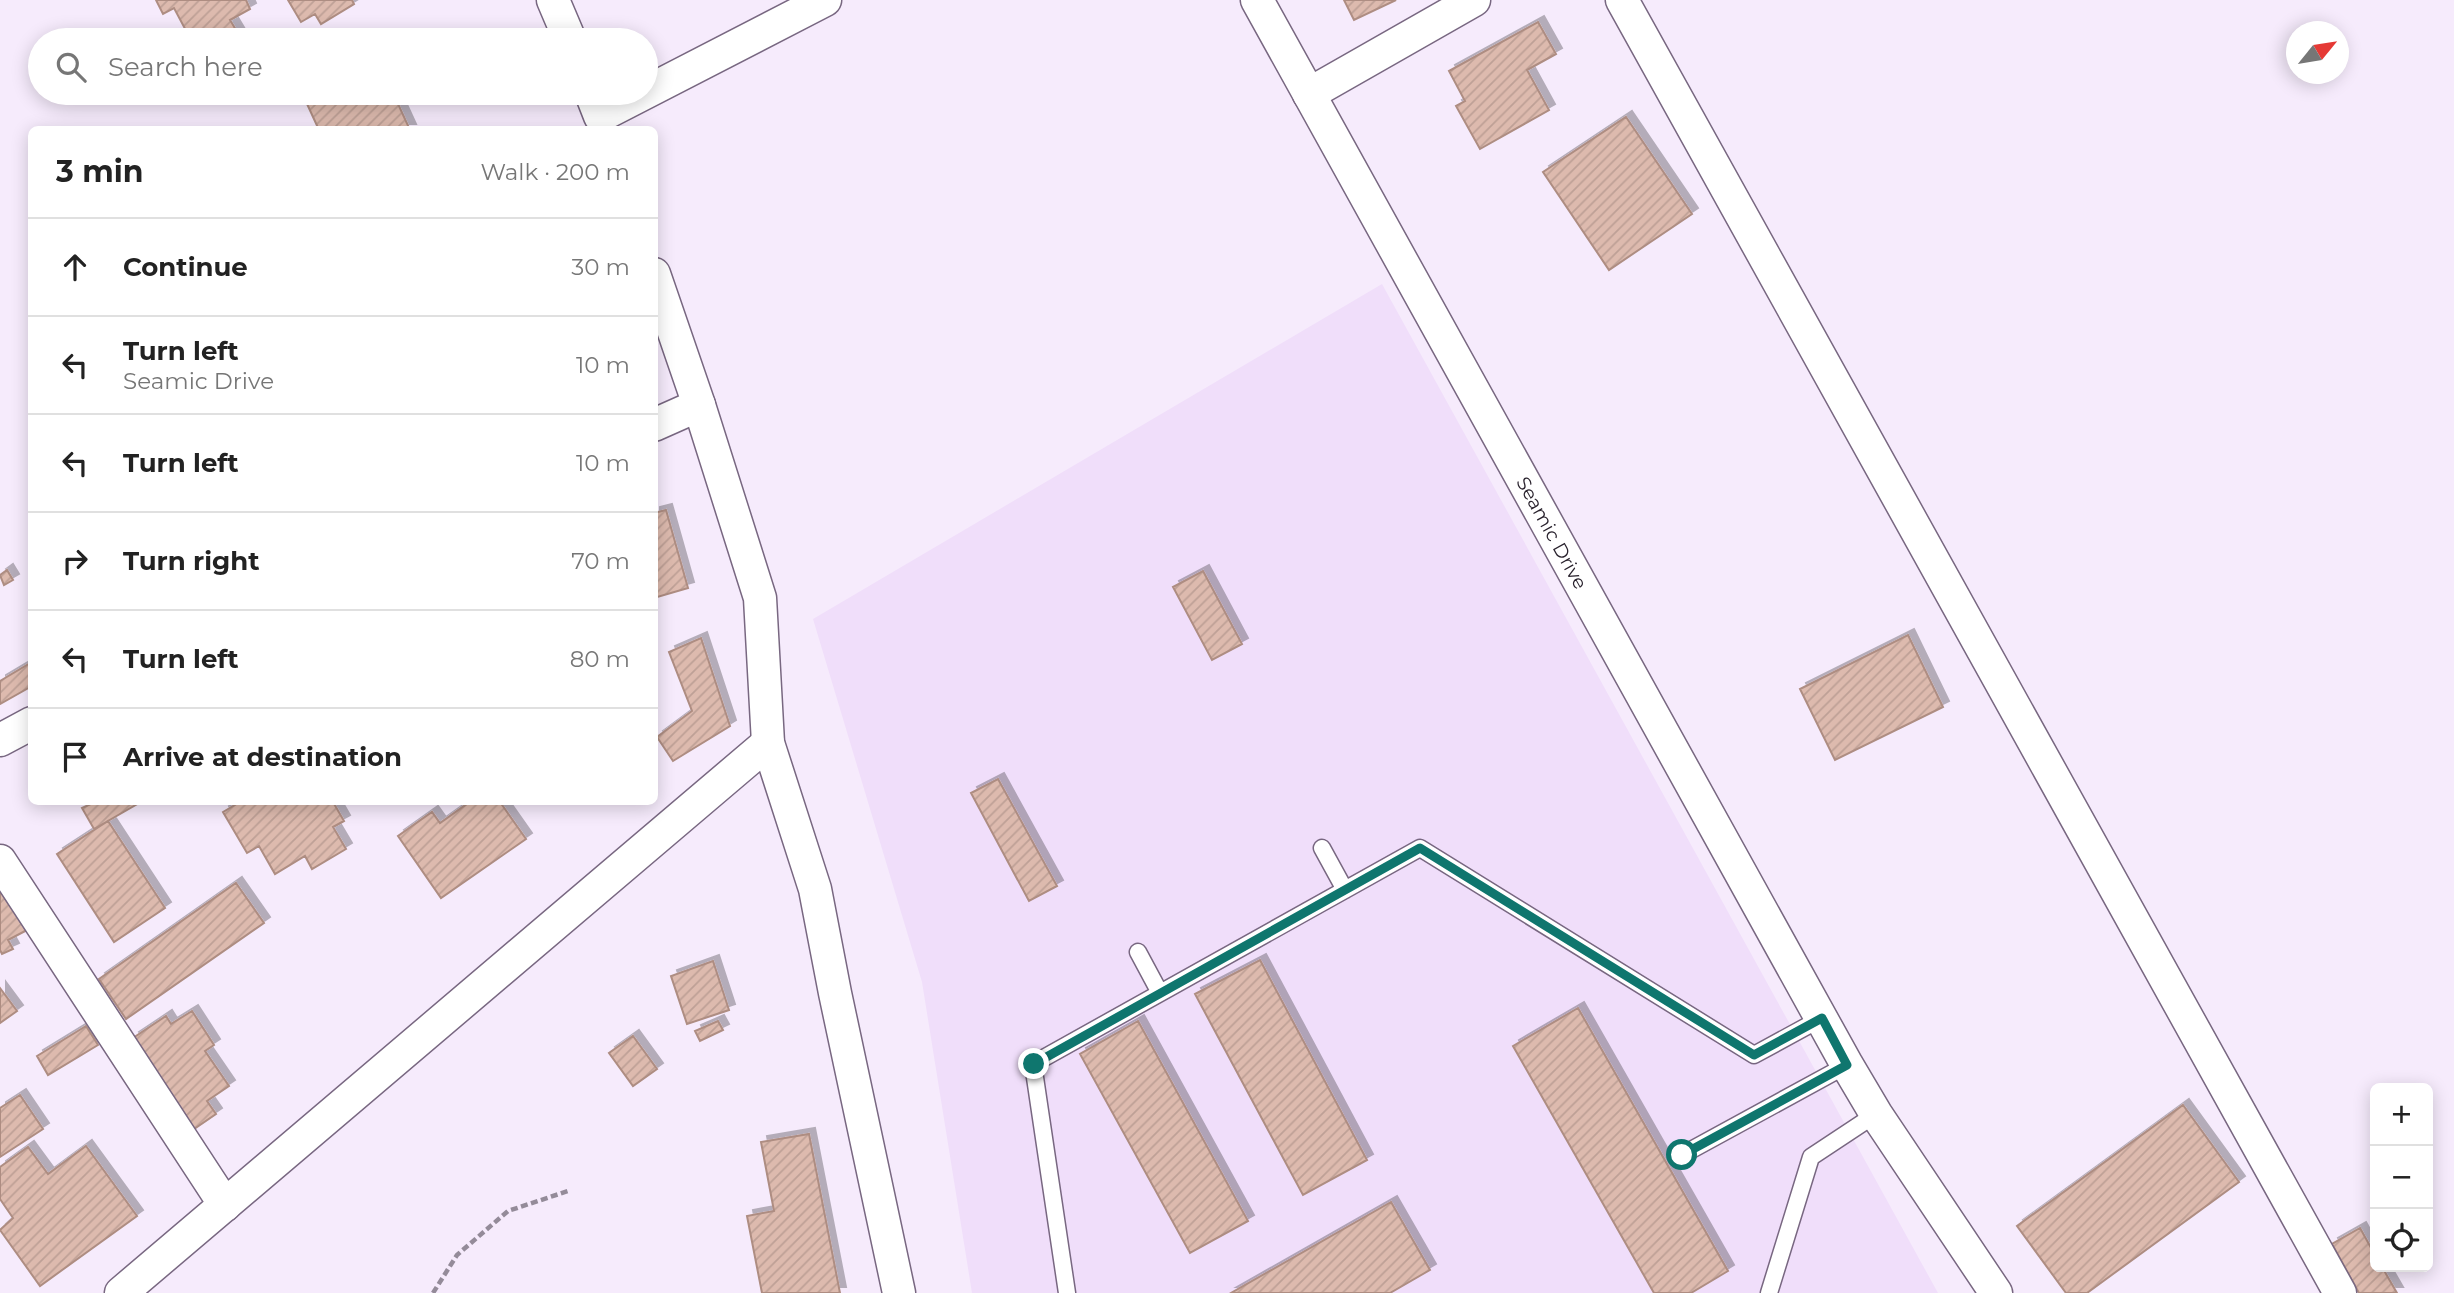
<!DOCTYPE html>
<html lang="en">
<head>
<meta charset="utf-8">
<style>
	:root { --surface:#fff; --page:#f2f2f2; --text:#222; --muted:#767676; --line:#e0e0e0 }
	body { margin:0; font-family:Montserrat,sans-serif; background:var(--page); color:var(--text) }
	.controls { position:absolute; right:21px; bottom:21px; display:grid; overflow:hidden; border-radius:10px; box-shadow:0 4px 18px #0003 }
	.controls button { width:63px; height:63px; display:grid; place-items:center; padding:0; border:0; border-bottom:2px solid var(--line); background:var(--surface); color:var(--text); font:35px sans-serif }
	.compass { position:absolute; left:2286px; top:21px; width:63px; height:63px; border-radius:50%; background:var(--surface); box-shadow:0 4px 18px #0003; rotate:60deg }
	.stop { position:absolute; width:21px; height:21px; margin:-16px; border:5px solid #0f766e; border-radius:50%; background:#fff }
	.stop.end { background:#0f766e; border-color:#fff; box-shadow:0 2px 7px #0008 }
	.list { margin:0; padding:0; list-style:none }
	h2 { display:flex; justify-content:space-between; align-items:center; height:91px; margin:0; padding:0 28px; font-size:30px }
	h2 small { font-size:23px; font-weight:400; color:var(--muted) }
	.list li { display:grid; grid-template-columns:46px 1fr auto; gap:21px; align-items:center; box-sizing:border-box; height:98px; padding:0 28px; border-top:2px solid var(--line) }
	.list b { display:block; font-size:26px; white-space:nowrap }
	.list p { margin:0; font-size:23px; white-space:nowrap; color:var(--muted) }
	.list em { font-size:23px; font-style:normal; color:var(--muted) }
	.icon { flex:none; width:38px; height:38px; fill:none; stroke:currentColor; stroke-width:2; stroke-linecap:round; stroke-linejoin:round }
	.map { position:relative; flex:none; width:2454px; height:1293px; overflow:hidden }
	.search { position:absolute; background:var(--surface); box-shadow:0 4px 18px #0003; left:28px; top:28px; width:630px; height:77px; display:flex; align-items:center; gap:18px; box-sizing:border-box; padding:0 24px; border-radius:38px; color:var(--muted); font-size:26px }
	.panel { position:absolute; background:var(--surface); box-shadow:0 4px 18px #0003; left:28px; top:126px; width:630px; height:679px; border-radius:10px }
	.map>svg:first-child { display:block }
</style>
</head>
<body>
<div class="map">
<svg width="2454" height="1293" viewBox="0 0 2454 1293">
	<defs>
		<pattern id="building-hatch" width="6" height="6" patternUnits="userSpaceOnUse" patternTransform="scale(1.75)"><rect width="6" height="6" fill="#ddbaae"/><path d="M-1 1l2-2M0 6l6-6M5 7l2-2" fill="none" stroke="#bea096"/></pattern>
		<filter id="shadow"><feDropShadow dx="6" dy="-6" stdDeviation="0" flood-color="#0004"/></filter>
	</defs>
	<rect width="100%" height="100%" fill="#f6ebfc"/>
	<path fill="#f0defa" d="M1382,284l556,1009h-966l-50,-311 -109,-363z"/>
	<path fill="url(#building-hatch)" stroke="#ae8d82" stroke-width="2" filter="url(#shadow)" d="M156,0h90l4,9 -20,11 12,20h-51l-17,-32 -11,6z
		M288,0h64l2,4 -33,20 -6,-10 -14,8z
		M1344,0h52l-42,20z
		M1538,22l18,32 -29,16 22,40 -69,39 -24,-43 9,-5 -16,-30z
		M302,93h91l17,37h-91z
		M1626,117l66,97 -83,56 -66,-98z
		M666,510l22,78 -34,10v-85z
		M7,570l6,10 -9,5 -4,-10z
		M1203,571l39,73 -30,16 -39,-73z
		M1908,635l35,72 -108,53 -35,-71z
		M701,638l29,88 -57,35 -16,-24 35,-26 -23,-59z
		M32,662v24l-32,18v-23z
		M998,779l59,107 -28,15 -58,-108z
		M95,802h43l1,1 -45,26 -12,-21z
		M240,802h93l11,19 -11,6 13,22 -34,20 -7,-13 -30,18 -16,-28 -12,7 -24,-41z
		M467,802h33l26,37 -85,59 -43,-62 34,-24 8,11 28,-20z
		M108,821l57,87 -51,34 -57,-88z
		M0,880l29,49 -21,11 5,9 -11,5 -2,-4z
		M236,883l28,40 -138,96 -27,-40z
		M1260,960l107,200 -64,35 -108,-201z
		M713,961l16,49 -42,14 -16,-48z
		M0,988l17,23 -17,12z
		M1578,1008l150,263 -37,22h-37l-141,-247z
		M192,1011l22,34 -9,6 24,35 -22,15 9,13 -22,15 -61,-91 33,-22 5,8z
		M718,1021l5,9 -23,11 -5,-10z
		M1138,1021l110,200 -58,32 -110,-199z
		M86,1026l12,19 -50,30 -11,-19z
		M633,1036l24,33 -24,17 -24,-33z
		M20,1095l23,34 -43,28v-49z
		M2183,1105l56,77 -152,111h-21l-49,-67z
		M809,1134l31,159h-78l-15,-77 27,-5 -13,-69z
		M86,1146l51,70 -97,70 -40,-56 13,-12 -13,-19v-32l28,-20 20,27z
		M1391,1202l39,68 -40,23h-159z
		M2360,1228l15,27v12h7l15,26h-38l-27,-49z"/>
	<g fill="none" stroke-linecap="round" stroke-linejoin="round">
		<g stroke="#786781" stroke-width="19">
			<path id="lane" d="M1322,848l23,42
				M1138,952l22,41
				M1682,1155l165,-90
				M1067,1293l-34,-229 387,-216 334,207 68,-37
				M1769,1293l42,-136 65,-43"/>
		</g>
		<g stroke="#786781" stroke-width="35">
			<g id="street">
				<path d="M553,0l17,40"/>
				<path id="s1" d="M1257,0l590,1065 29,49 120,179"/>
				<path d="M1622,0l718,1293"/>
				<path d="M591,93l9,23 225,-116"/>
				<path d="M1309,94l165,-94"/>
				<path d="M654,274l45,131 61,193 8,145 47,146 20,104 64,300"/>
				<path d="M654,425l45,-20"/>
				<path d="M0,740l32,-17"/>
				<path d="M0,861l225,344"/>
				<path d="M121,1293l647,-550"/>
			</g>
		</g>
		<path stroke="#948b99" stroke-width="4.5" stroke-dasharray="7 3.5" stroke-linecap="butt" d="M433,1293l24,-38 51,-44 60,-20"/>
		<use href="#lane" stroke="#fff" stroke-width="16"/>
		<use href="#street" stroke="#fff" stroke-width="32"/>
	</g>
	<g fill="none" stroke-linecap="round" stroke-linejoin="round">
		<path stroke="#0f766e" stroke-width="9" d="M1034,1064l386,-216 334,207 68,-37 25,47 -165,90"/>
	</g>
	<g text-anchor="middle" stroke-width="7" stroke-linejoin="round" paint-order="stroke">
		<g font-size="19" fill="#29222d" stroke="#fdfdfd">
			<text dy="7" stroke="none"><textPath href="#s1" startOffset="609">Seamic Drive</textPath></text>
		</g>
	</g>
</svg>
<div class="controls">
<button>+</button>
<button>−</button>
<button><svg class="icon" aria-label="locate" viewBox="0 0 24 24"><circle cx="12" cy="12" r="6"/><path d="M12 2v4M12 18v4M2 12h4M18 12h4"/></svg></button>
</div>
<svg class="compass" viewBox="-18 -18 36 36"><path d="M0-13l5 13h-10z" fill="#e53935"/><path d="M0 13l5-13h-10z" fill="#767676"/></svg>
<div class="stop" style="left:1682px;top:1155px"></div>
<div class="stop end" style="left:1034px;top:1064px"></div>
<div class="search"><svg class="icon" aria-label="search" viewBox="0 0 24 24"><circle cx="10" cy="10" r="6"/><path d="M15 15l6 6"/></svg>Search here</div>
<section class="panel">
<h2>3 min<small>Walk · 200 m</small></h2>
<ul class="list">
<li><svg class="icon" aria-label="ahead" viewBox="0 0 24 24"><path d="M12 20V5M6 11l6-6 6 6"/></svg><div><b>Continue</b></div><em>30 m</em></li>
<li><svg class="icon" aria-label="left" viewBox="0 0 24 24"><path d="M17 20v-9H6M10 6l-5 5 5 5"/></svg><div><b>Turn left</b><p>Seamic Drive</p></div><em>10 m</em></li>
<li><svg class="icon" aria-label="left" viewBox="0 0 24 24"><path d="M17 20v-9H6M10 6l-5 5 5 5"/></svg><div><b>Turn left</b></div><em>10 m</em></li>
<li><svg class="icon" aria-label="right" viewBox="0 0 24 24"><path d="M7 20v-9h11M14 6l5 5-5 5"/></svg><div><b>Turn right</b></div><em>70 m</em></li>
<li><svg class="icon" aria-label="left" viewBox="0 0 24 24"><path d="M17 20v-9H6M10 6l-5 5 5 5"/></svg><div><b>Turn left</b></div><em>80 m</em></li>
<li><svg class="icon" aria-label="arrive" viewBox="0 0 24 24"><path d="M6 21V4h12l-3 4 3 4H6"/></svg><div><b>Arrive at destination</b></div></li>
</ul>
</section>
</div>
</body>
</html>
